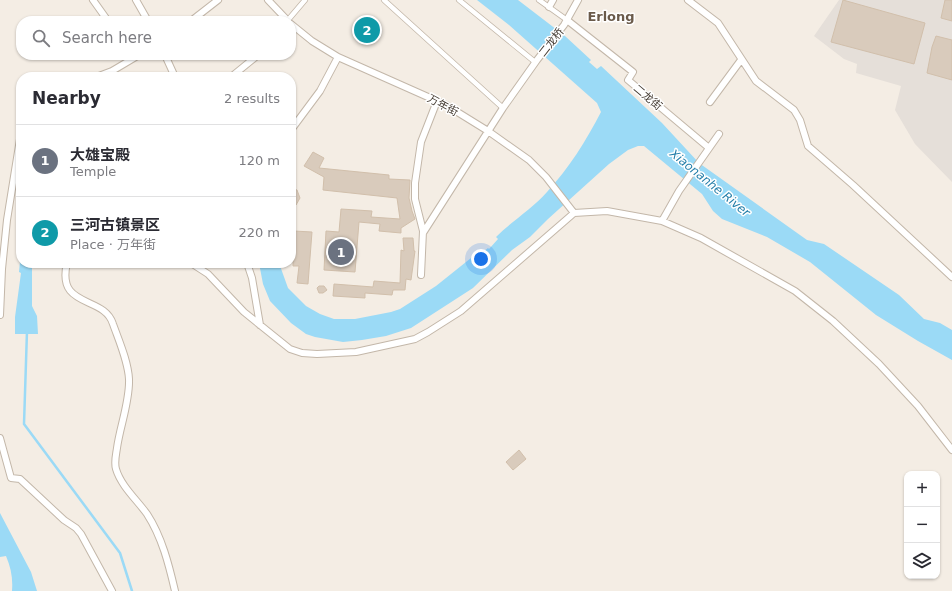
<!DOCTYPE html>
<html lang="en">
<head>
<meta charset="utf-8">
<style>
	:root { --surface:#fff; --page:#f7f7f7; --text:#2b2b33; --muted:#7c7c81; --line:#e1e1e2; --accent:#b45309 }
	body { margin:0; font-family:"DejaVu Sans","Noto Sans SC",sans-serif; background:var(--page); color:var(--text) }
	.controls { position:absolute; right:12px; bottom:12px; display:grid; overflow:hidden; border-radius:8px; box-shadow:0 1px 3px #0004 }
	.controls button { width:36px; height:36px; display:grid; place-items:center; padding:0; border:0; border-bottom:1px solid var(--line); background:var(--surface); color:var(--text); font:20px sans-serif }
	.you { position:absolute; left:481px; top:259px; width:14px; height:14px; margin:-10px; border:3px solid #fff; border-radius:50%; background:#1a73e8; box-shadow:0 0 0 6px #1a73e833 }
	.badge { display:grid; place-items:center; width:26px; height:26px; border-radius:50%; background:var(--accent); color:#fff; font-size:13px; font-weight:700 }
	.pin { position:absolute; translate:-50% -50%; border:2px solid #fff; box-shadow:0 1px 4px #0006 }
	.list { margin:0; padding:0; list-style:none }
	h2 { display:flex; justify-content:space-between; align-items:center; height:52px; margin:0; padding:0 16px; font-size:17px }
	h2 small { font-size:13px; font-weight:400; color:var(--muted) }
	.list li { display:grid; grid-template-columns:26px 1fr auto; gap:12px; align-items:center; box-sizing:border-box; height:72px; padding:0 16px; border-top:1px solid var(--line) }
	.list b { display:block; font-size:15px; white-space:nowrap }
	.list p { margin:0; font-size:13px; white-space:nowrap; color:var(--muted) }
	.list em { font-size:13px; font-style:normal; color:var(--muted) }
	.icon { flex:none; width:22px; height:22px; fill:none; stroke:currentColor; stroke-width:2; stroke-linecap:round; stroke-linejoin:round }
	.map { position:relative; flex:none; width:952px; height:591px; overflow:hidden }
	.search { position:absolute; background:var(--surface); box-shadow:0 1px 3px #0004; left:16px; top:16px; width:280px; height:44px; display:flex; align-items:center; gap:10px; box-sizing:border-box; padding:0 14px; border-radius:16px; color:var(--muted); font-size:15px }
	.panel { position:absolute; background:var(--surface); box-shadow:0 1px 3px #0004; left:16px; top:72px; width:280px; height:196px; border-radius:16px }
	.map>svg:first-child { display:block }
</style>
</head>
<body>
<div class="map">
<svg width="952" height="591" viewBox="0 0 952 591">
	<rect width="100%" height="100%" fill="#f4ede4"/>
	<path fill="#e5dfd9" d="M839,0h113v182l-37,-38 -20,-34 6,-24 -45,-13 1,-9 -13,-5 -30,-23z"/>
	<path fill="#9bdaf6" d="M477,0h41l47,36 26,24 -2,2 8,7 4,-3 61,57 37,40 108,77 17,4 75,51 25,24 16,4 12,7v30l-34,-19 -42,-26 -66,-53 -43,-25 -45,-18 -9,-8 -11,-17 -58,-48h-6l-10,4 -19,14 -61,55 -18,18 -18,13 -39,38 -62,40 -25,8 -24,4 -19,2 -28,-5 -9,-3 -15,-11 -21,-22 -7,-17 -4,-21h20l9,25 18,18 14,8 14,5h21l36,-7 9,-3 36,-23 45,-36 2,2 5,-4 1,1 9,-10 -2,-2c16,-16 36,-28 51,-45 22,-24 39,-51 54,-80l-4,-9 -88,-78z
		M21,251v12h11v43l5,10 1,18h-23v-17l6,-44 -2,-1z
		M0,513l31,59 6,19h-25c1,-13 -1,-23 -6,-35l-6,1z"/>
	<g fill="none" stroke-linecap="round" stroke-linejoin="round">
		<path stroke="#9bdaf6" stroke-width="2.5" d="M27,331l-3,93 96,129 12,38"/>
	</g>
	<path fill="#d9cbbc" stroke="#d1bfab" d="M843,0l82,23 -11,41 -83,-22z
		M945,0h7v21l-11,-3z
		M936,36l16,4v40l-25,-7 5,-26z
		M313,152l11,6 -5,10 70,7v4l21,1 -1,18 3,13 3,8 -14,9v5l-22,-2 1,-7 -21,-2 -4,50 -31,-2 2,-39 13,1 2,-23 31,2 -1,6 29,2 -3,-21 -74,-8 1,-13 -20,-11z
		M291,188l6,2 3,8 -4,7h-5z
		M294,231l18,1 -4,52 -11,-1 2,-17h-6z
		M403,238h10l1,13h1l-4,29 -5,-1 -1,11h-12l-1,5 -27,-2v5l-32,-2 1,-12 39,3 1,-6 26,2 1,-33 3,1z
		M319,286h5l3,4 -4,3h-4l-2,-5z
		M519,450l7,9 -13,11 -7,-8z"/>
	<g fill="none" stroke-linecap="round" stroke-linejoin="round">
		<g stroke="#c3b7a9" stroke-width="6">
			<path id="pedestrian" d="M384,0l119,108
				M459,0l76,62
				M539,0l28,20
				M288,20l17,-20"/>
		</g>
		<g stroke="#c3b7a9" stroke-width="8">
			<path id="minor" d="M93,0l15,21
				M136,0l12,21
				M268,0l20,21
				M688,0l30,23 38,58 38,29 6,10 8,26 45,39 99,92
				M549,7l4,-7
				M567,20l66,52 -5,8 81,68
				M191,21l27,-21
				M291,24l21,17 26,16 108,48 42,26 41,29 17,17 28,36
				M165,55l10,22
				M96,77l16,-6 27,-16
				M231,77l27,-22
				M710,102l31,-42
				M291,130l29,-39 18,-34
				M662,221l17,-30 40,-57
				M423,233l80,-125 34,-48 27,-35 14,-25
				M67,263c-11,46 37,32 46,61 6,17 15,37 16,55 1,22 -9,47 -12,69 -1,7 -3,14 -1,21 5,17 21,31 31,45 15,23 22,51 28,77
				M191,263l17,11 36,38 46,37 12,4 15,1 39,-2 59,-13 13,-7 33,-21 113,-98 33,-2 55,10 39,17 94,53 38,30 46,43 39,42 34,44
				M247,263l5,15 8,47
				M421,275l2,-44 -8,-32v-16l6,-41 16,-41
				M0,315l2,-46 5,-49 14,-87
				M0,438l11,40 9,1 44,41 12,8 5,6 31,57"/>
		</g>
		<use href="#pedestrian" stroke="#fff" stroke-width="4.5"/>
		<use href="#minor" stroke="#fff" stroke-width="6"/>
	</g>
	<g text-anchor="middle" stroke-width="3" stroke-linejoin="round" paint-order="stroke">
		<g font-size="11" fill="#463d34" stroke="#fff">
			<text transform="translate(551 42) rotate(-52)" y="4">二龙桥</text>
			<text transform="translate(648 97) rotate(40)" y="4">二龙街</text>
			<text transform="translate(443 105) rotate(28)" y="4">万年街</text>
		</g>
		<g font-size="12" font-style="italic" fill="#237ea9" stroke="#fff">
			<text transform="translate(710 183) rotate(39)" y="4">Xiaonanhe River</text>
		</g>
		<g font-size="13" font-weight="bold" fill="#6a5a4a" stroke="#fff">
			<text x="611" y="21">Erlong</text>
		</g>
	</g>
</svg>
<div class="controls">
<button>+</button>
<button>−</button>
<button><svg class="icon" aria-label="layers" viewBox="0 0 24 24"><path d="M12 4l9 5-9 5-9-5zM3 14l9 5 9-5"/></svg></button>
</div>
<div class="you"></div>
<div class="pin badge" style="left:341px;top:252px;background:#6b7280">1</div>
<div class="pin badge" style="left:367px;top:30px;background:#0f9aa8">2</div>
<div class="search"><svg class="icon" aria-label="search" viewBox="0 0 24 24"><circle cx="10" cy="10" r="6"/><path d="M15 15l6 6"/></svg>Search here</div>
<section class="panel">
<h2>Nearby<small>2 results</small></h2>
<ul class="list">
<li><span class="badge" style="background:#6b7280">1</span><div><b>大雄宝殿</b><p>Temple</p></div><em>120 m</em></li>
<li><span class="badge" style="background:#0f9aa8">2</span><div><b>三河古镇景区</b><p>Place · 万年街</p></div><em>220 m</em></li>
</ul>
</section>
</div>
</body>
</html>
